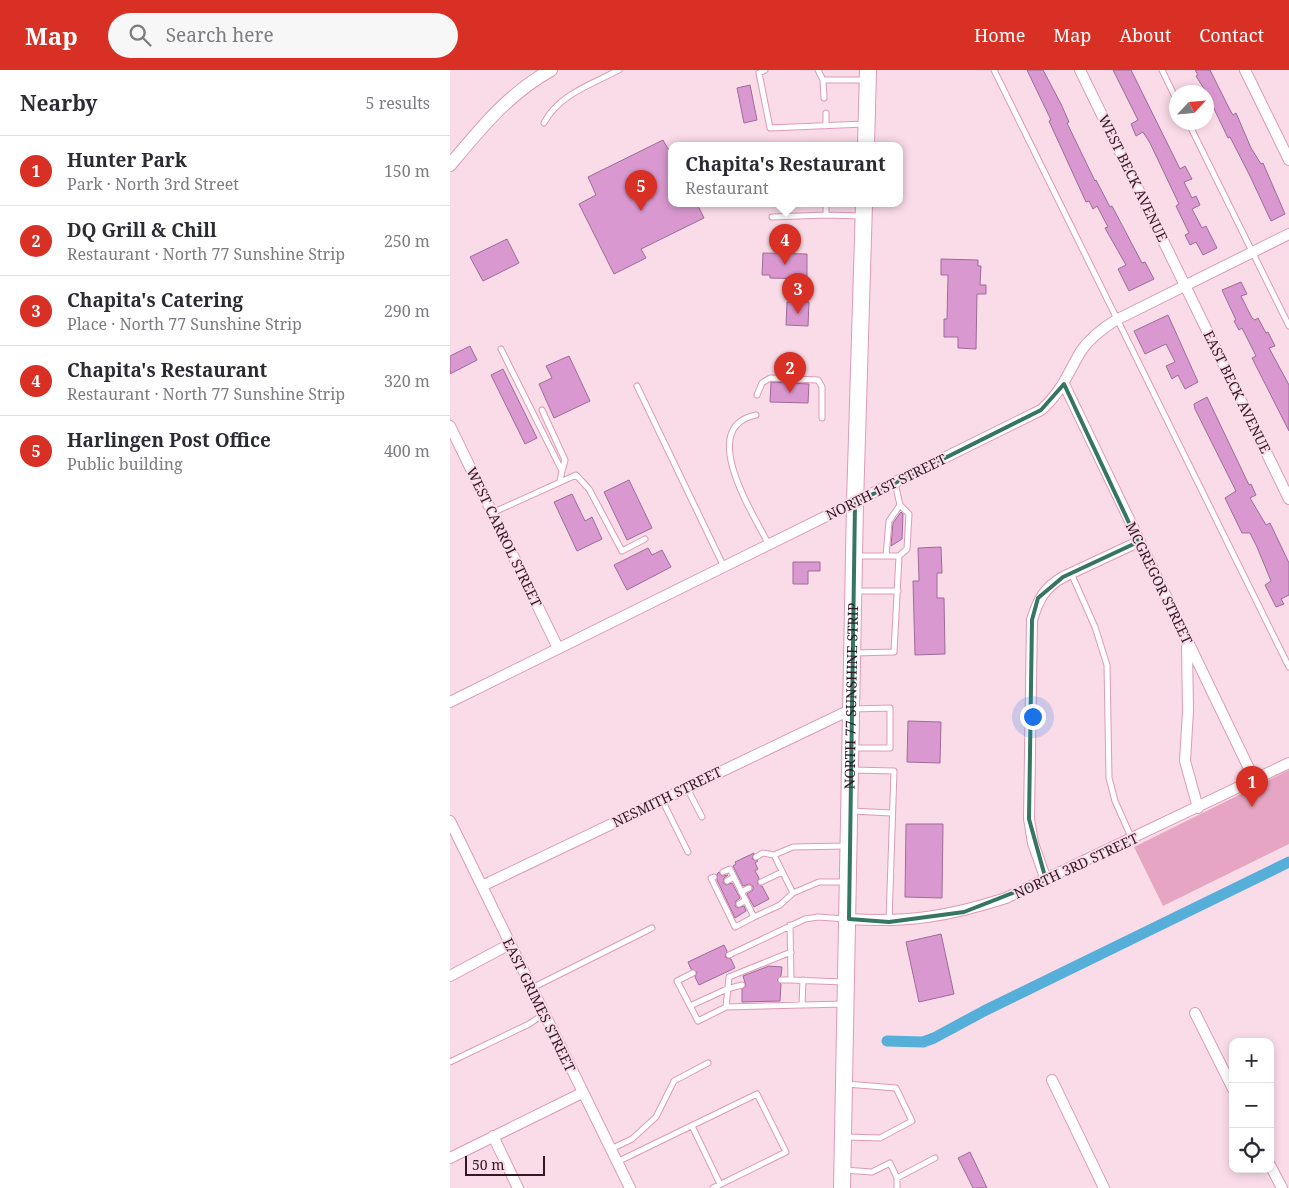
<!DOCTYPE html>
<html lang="en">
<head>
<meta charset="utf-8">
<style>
	:root { --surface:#fff; --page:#f7f7f7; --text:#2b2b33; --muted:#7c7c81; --line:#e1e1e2; --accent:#d93025 }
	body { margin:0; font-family:"Noto Serif",serif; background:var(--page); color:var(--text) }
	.controls { position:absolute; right:15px; bottom:15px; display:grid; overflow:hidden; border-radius:10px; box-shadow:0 2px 8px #0003 }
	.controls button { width:45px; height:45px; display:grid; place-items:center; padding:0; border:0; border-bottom:1px solid var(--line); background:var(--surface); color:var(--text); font:25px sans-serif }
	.compass { position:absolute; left:719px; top:15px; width:45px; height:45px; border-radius:50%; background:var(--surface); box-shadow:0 2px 8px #0003; rotate:64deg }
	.scale { position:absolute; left:15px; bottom:12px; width:80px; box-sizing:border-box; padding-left:5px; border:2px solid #311824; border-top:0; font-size:14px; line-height:18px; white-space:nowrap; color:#311824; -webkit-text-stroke:4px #fadce8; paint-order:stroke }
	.you { position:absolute; left:582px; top:646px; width:18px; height:18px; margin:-12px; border:4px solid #fff; border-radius:50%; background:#1a73e8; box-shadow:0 0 0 8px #1a73e833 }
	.badge { display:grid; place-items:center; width:32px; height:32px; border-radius:50%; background:var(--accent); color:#fff; font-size:16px; font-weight:700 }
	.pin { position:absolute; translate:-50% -41px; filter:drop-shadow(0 1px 2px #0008) }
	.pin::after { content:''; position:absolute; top:26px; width:18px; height:15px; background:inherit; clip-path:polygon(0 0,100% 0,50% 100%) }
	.popup { position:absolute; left:218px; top:72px; width:235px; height:65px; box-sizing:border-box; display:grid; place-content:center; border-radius:10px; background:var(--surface); filter:drop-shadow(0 1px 4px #0005); font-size:16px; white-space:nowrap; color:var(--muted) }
	.popup b { font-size:19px; color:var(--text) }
	.popup::after { content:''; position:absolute; left:50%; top:100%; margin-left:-10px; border:10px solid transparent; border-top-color:var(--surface) }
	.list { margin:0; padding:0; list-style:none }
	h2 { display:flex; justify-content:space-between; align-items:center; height:65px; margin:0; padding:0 20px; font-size:21px }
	h2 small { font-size:16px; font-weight:400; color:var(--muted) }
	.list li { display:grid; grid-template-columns:32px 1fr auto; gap:15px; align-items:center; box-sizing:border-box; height:70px; padding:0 20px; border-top:1px solid var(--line) }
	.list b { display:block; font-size:19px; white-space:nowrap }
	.list p { margin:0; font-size:16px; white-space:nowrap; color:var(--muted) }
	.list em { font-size:16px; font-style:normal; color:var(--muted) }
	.icon { flex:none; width:28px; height:28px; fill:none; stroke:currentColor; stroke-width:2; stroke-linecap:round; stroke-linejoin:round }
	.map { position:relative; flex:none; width:839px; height:1118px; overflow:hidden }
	header { display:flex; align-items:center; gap:30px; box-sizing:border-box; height:70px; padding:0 25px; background:var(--accent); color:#fff }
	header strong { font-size:24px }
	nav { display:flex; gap:28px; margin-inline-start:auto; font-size:18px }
	.search { width:350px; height:45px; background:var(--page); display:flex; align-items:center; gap:12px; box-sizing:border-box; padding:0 18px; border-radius:28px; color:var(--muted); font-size:19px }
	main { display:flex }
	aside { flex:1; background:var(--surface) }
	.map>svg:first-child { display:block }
</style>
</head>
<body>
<header>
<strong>Map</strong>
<div class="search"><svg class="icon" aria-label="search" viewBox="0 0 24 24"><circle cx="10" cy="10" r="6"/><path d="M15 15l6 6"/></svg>Search here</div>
<nav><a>Home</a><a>Map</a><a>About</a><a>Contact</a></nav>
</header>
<main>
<aside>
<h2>Nearby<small>5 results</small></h2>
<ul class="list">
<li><span class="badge">1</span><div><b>Hunter Park</b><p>Park · North 3rd Street</p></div><em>150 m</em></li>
<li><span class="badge">2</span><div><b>DQ Grill &amp; Chill</b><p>Restaurant · North 77 Sunshine Strip</p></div><em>250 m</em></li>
<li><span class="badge">3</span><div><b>Chapita's Catering</b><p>Place · North 77 Sunshine Strip</p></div><em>290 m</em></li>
<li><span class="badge">4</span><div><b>Chapita's Restaurant</b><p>Restaurant · North 77 Sunshine Strip</p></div><em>320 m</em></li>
<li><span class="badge">5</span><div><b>Harlingen Post Office</b><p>Public building</p></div><em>400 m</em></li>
</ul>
</aside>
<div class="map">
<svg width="839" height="1118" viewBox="0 0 839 1118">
	<rect width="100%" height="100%" fill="#fadce8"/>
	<path fill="#e6a5c2" d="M839,700v74l-126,62 -29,-59z"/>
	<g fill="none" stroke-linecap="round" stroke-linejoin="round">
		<path stroke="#55afd9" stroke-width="11" d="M437,971l36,1 11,-4 50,-27 305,-149"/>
	</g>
	<path fill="#d999d0" stroke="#9e6b97" d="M577,0h16l18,34 8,18 -2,1 28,58 1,-1 14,27 2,-1 30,57 3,-1 9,17 -25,12 -11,-22 8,-4 -21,-37 3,-1 -11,-21 -4,3 -4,-8 -3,1 -37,-81 2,-1z
		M663,0h18l49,99 5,-3 7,13 -8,3 8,16 4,-2 4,9 -8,4 10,19 4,-2 11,22 -14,7 -7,-13 -6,3 -5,-10 4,-2 -13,-27 3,-2 -29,-61 -7,-11 -7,4 -5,-12 7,-4z
		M745,0h15l20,40 3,5 3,-2 15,35 10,16 2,-1 22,51 -14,7 -21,-45 -20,-39 -2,1 -22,-46 -10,-16 2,-1z
		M300,15l7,35 -13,3 -7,-35z
		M213,70l5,9 3,-2v57h26l7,14 -63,31 5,9 -32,16 -35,-70 17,-9 -8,-18z
		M57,169l12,24 -36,18 -13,-24z
		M313,183l44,1v25l-37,-1v-3h-8z
		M491,189l37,1v6h3l-1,19h6v9h-9l-1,55 -18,-1v-11h-14v-18h3l1,-44h-7z
		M791,212l6,12 -6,2 11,22 3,2 3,-2 8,15 2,-1 7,14 -6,2 20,37v46l-37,-73 4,-2 -14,-28 -3,2 -5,-9 2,-1 -14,-30z
		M337,232h22l-1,24 -22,-1z
		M718,245l30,67 -13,7 -7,-14 -6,4 -6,-13 9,-4 -9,-18 -21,10 -11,-23z
		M20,276l7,14 -27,14v-18z
		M119,286l21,45 -36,17 -15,-34 13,-6 -6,-12z
		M53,299l34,69 -12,6 -34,-69z
		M321,312l38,2 -1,19 -38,-1z
		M757,327l42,88 2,-1 5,11 -6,3 16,27 4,-2 19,40v32l-8,4 3,5 -8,3 -11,-22 6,-4 -14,-34 -7,-14h-8l-17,-35 11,-7 -41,-82 -1,-5z
		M179,410l23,48 -25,12 -23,-48z
		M122,424l13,27 7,-4 10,22 -25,12 -23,-49z
		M451,442l2,2 -1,25 -11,7 2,-23z
		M491,477l1,26h-5v25h7l1,56 -30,1 -2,-74h6l-1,-33z
		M198,478l4,7 10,-5 9,17 -44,23 -13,-25z
		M343,492h27v9h-12v13h-15z
		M458,651l33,1 -1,41 -33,-1z
		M456,754h37l-1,74 -37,-1z
		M304,783l-2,6 6,2 -3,2 3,6 -3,2 4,7 -2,5 5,3 7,13 -15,8 -7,-13 6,-4v-4l-4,-2 -6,2 -10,-20 3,-2 -1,-2z
		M269,802l3,4 6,-1 -4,3 -1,5 3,2 6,-2 8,15 -4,3 -1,5 3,2 6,-2 2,5 -11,7 -18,-38v-6z
		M491,864l13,60 -35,8 -13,-60z
		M274,875l3,6 -2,6 6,2 4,9 -36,17 -4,-8 2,-5 -6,-3 -3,-7z
		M319,896l13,1 -1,9 -4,4 4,4 -1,17 -38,1v-13l4,-3 -3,-10z
		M520,1082l17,36h-14l-15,-30z"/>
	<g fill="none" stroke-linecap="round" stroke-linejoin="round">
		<g stroke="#de9ab8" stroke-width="7">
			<path id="service" d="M315,0l-6,3 11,55 94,-4
				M368,0l5,10h41
				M544,0l295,597
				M712,0l14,29
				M373,10l1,18
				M376,43v13
				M738,52l101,204
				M94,53c14,-28 48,-39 75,-53
				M376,145l35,1
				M322,147l54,-2v-11
				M51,279l61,122 -2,10
				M187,316l87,181
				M307,325l5,-12 8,-5 48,2 4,7v31
				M92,340l23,50 -3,11
				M306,345c-60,12 -2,100 13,130
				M42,443l84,-38 13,14 33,62 23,-12
				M405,486h44l8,-7 2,-35 -9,-9 -5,-22
				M436,486l3,-35 11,-16
				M621,503l24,54 12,38 2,113 6,23 17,38
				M406,521h42
				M404,583l40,-1 5,-96
				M402,639l38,-1v40h-37
				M403,700l41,1 -5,150
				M237,718l15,29
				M212,730l26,52
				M401,741l41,2
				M306,787l7,-4 11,2
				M273,802l7,-3 24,48 26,-12 13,-12
				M264,807l-3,1 24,49 19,-10
				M277,811l7,-4
				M311,812l21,-10
				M395,812h-26l-26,11 -19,-38 19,-8 54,-1
				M291,822l8,-4
				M289,834l7,-4
				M340,855l1,55 53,2
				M279,885l76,-36 13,-2 28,2
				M243,903l-16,8 21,40 28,-14 118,-3
				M331,910h10
				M82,918l120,-60
				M352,935l1,-25
				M240,936l37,-17 15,-4
				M276,937l3,-30 62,-25
				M0,992l79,-38 15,-10
				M396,1014l50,4 16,33 -32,17 -34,-1
				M242,1056l28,58
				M161,1079l21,-10 24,-22 18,-36 34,-18
				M167,1092l140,-68 29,58 -73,36
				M394,1100l28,2 18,-9 7,15v10
				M447,1108l38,-20"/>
		</g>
		<g stroke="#de9ab8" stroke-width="12">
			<path id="minor" d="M630,0l209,429
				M795,0l44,90
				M614,314l191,397
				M0,356l108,222
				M737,576l1,65 -3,50 13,47
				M0,632l591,-292c20,-17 27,-37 40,-59 9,-13 22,-23 35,-31l173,-86
				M0,751l180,367
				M596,810l-13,-37 -4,-24 3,-199c6,-20 12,-32 31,-43l75,-35
				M32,816l370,-177
				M399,849c59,4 101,-3 157,-21l283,-135
				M0,906l60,-32
				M745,943l38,76
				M602,1010l52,108
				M43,1066l25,52
				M0,1088l132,-65
				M820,1095l12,23"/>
		</g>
		<g stroke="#de9ab8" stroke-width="14">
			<path id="tertiary" d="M0,95c30,-36 59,-72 101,-95"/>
		</g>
		<g stroke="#de9ab8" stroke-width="18">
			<g id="primary">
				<path d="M416,76l2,-76"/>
				<path id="s1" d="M392,1118l13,-685 9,-299"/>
			</g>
		</g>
		<use href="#service" stroke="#fff" stroke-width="5"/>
		<use href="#minor" stroke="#fff" stroke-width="10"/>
		<use href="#tertiary" stroke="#fff" stroke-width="12"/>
		<use href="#primary" stroke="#fff" stroke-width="16"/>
	</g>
	<path fill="none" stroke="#367562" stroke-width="4" stroke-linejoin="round" d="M614,314l74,158 -75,35 -25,21 -6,22 -3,199 17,61 -82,32 -75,10 -40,-3 6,-416 186,-93z"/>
	<g text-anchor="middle" stroke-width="4" stroke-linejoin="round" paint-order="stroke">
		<g font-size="14" fill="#311824" stroke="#fadce8">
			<text transform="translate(683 108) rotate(64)" y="5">WEST BECK AVENUE</text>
			<text transform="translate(787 322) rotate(64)" y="5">EAST BECK AVENUE</text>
			<text transform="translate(436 417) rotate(-26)" y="5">NORTH 1ST STREET</text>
			<text transform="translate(54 467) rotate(64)" y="5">WEST CARROL STREET</text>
			<text transform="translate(709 513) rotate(64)" y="5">MCGREGOR STREET</text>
			<text dy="5" stroke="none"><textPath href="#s1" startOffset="492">NORTH 77 SUNSHINE STRIP</textPath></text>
			<text transform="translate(217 727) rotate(-26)" y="5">NESMITH STREET</text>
			<text transform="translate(626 796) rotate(-25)" y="5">NORTH 3RD STREET</text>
			<text transform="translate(89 935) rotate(64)" y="5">EAST GRIMES STREET</text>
		</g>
	</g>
</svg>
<div class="controls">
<button>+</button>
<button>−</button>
<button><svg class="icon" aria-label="locate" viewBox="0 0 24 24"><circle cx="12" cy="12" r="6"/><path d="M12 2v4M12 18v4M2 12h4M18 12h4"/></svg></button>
</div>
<svg class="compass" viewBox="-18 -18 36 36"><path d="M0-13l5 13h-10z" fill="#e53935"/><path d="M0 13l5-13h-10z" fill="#7c7c81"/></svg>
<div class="scale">50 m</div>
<div class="you"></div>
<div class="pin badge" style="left:802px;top:737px">1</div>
<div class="pin badge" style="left:340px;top:323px">2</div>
<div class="pin badge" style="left:348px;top:244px">3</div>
<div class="pin badge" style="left:335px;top:195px">4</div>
<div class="popup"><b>Chapita's Restaurant</b>Restaurant</div>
<div class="pin badge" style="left:191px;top:141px">5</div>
</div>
</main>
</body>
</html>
